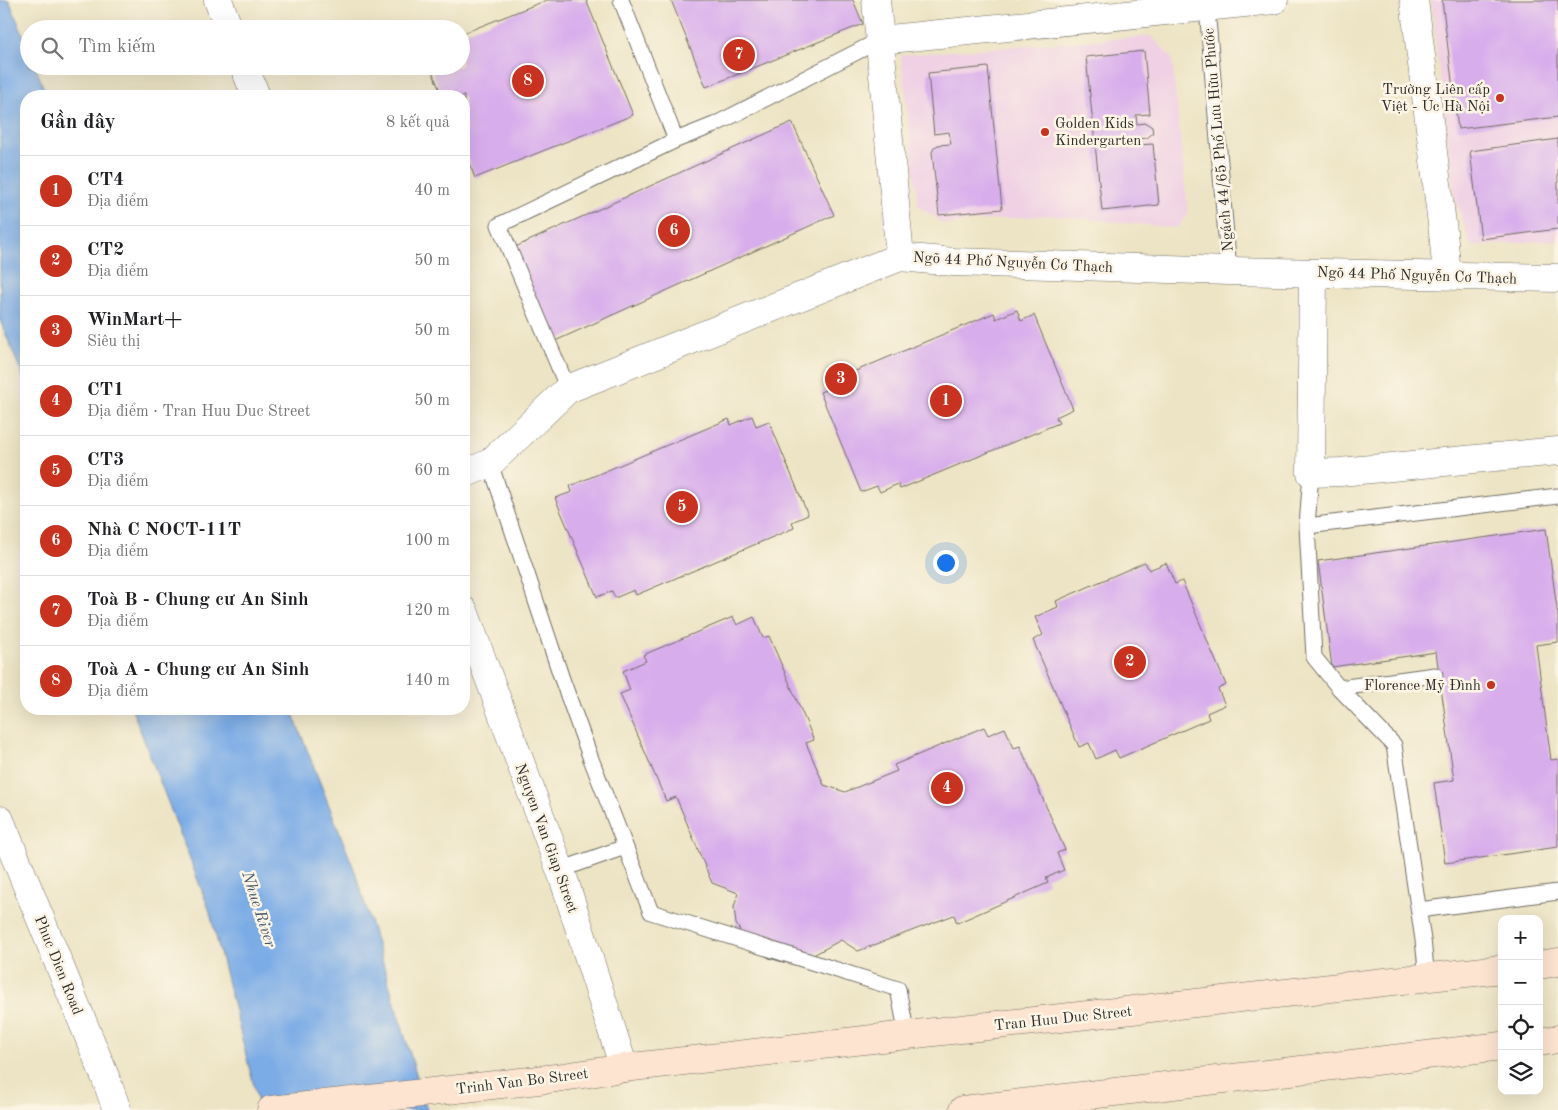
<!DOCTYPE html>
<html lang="vi">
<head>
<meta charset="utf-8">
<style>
	:root { --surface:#fff; --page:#f6f6f6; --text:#202124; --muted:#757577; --line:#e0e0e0; --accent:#c8321e }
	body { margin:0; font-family:"Old Standard TT",serif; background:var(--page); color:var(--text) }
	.controls { position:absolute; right:15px; bottom:15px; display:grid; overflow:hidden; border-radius:10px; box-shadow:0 5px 20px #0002 }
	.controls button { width:45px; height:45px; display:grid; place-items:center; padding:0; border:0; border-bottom:1px solid var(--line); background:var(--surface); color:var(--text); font:25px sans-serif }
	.you { position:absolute; left:945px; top:562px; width:18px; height:18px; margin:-12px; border:4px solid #fff; border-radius:50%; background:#1a73e8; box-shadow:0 0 0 8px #1a73e833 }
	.badge { display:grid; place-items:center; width:32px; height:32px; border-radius:50%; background:var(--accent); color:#fff; font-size:16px; font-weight:700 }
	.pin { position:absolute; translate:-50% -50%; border:2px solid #fff; box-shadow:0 1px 5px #0006 }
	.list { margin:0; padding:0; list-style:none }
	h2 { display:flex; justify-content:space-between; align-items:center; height:65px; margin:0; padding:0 20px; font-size:21px }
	h2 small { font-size:16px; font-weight:400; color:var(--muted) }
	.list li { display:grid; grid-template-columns:32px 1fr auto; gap:15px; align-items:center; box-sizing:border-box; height:70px; padding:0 20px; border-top:1px solid var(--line) }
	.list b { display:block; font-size:19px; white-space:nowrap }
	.list p { margin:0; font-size:16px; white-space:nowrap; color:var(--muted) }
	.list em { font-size:16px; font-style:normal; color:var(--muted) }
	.icon { flex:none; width:28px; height:28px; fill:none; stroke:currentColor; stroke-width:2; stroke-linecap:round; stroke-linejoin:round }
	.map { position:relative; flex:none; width:1558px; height:1110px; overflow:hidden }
	.search { position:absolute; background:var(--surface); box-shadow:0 5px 20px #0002; left:20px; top:20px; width:450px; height:55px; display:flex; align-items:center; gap:12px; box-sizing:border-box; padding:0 18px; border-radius:28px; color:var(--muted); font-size:19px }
	.panel { position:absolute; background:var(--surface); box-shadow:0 5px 20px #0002; left:20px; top:90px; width:450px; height:625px; border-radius:20px }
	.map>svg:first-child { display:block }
</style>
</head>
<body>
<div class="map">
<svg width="1558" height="1110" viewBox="0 0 1558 1110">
	<rect width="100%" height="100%" fill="#fcf5e5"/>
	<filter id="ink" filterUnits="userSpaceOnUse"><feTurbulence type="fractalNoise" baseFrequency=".02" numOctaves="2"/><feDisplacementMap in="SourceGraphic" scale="10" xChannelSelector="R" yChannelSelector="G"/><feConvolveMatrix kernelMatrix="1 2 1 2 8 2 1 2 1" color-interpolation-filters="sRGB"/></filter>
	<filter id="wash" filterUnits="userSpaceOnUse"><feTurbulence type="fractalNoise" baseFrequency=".0096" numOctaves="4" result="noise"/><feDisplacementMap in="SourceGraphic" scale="20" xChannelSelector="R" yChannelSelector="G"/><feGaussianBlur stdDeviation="1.12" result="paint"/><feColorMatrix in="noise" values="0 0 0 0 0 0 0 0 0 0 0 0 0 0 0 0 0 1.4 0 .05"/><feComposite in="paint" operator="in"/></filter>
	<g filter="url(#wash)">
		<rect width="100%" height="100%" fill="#ede4c5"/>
		<path fill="#f0d0e4" d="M1431,0h127v240l-87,6 -17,-50z
			M1151,36l21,22 16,156 -11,14 -128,-13 -105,9 -26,-18 -17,-151z"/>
		<path fill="#7bace6" stroke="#536c88" d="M0,0h9l20,50v16h6l12,30h-21v288l-26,-64z
			M132,709h159l65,165 71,236h-167l-51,-201z"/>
		<g id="blocks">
			<path fill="#d8adec" d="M547,0h39l47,115 -158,63 -11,-28v-54h-22l-12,-30h31v-32z
				M671,0h182l10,24 -157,63z
				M1442,0h116v117l-100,12z
				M1144,51l6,63 -14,1 1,9 9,-1 6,4 1,6 -6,5 -9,1v6l15,-1 6,61 -57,6 -16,-154z
				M988,67l14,142 -63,6 -7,-63 2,-4 4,-3 13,-1 -2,-12 -15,2 -6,-61z
				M792,122l42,93 -279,126 -42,-93z
				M1558,139v90l-77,10 -11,-88z
				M1017,310l4,11 13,-6 39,94 -17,8 3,6 -159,66 -2,-5 -18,8 -3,-6 -16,6 -41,-100 16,-6 -2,-6 160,-67 2,6z
				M752,416l4,10 13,-5 39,94 -16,7 2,6 -158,67 -2,-5 -19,8 -3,-7 -15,6 -42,-99 17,-6 -2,-6 159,-67 2,6z
				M1546,529l12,87v26l-22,3 15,115 7,-1v88l-113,16 -11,-80 20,-3 -18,-128 -104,15 -14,-106z
				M1145,562l4,8 17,-7 9,21 7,-3 44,104 -8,4 7,16 -18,8 2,6 -90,39 -4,-8 -19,9 -7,-16 -10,4 -46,-107 10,-5 -8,-18 23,-10 -2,-6z
				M733,617l4,8 17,-8 9,21 6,-2 45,104 -8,3 18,42 21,7 52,-21 -3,-6 90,-38 4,8 17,-7 9,20 6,-2 45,104 -8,3 7,17 -18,8 2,5 -91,40 -3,-8 -96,36 -17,-11 -37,20 -21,2 -14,-4 -14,-10 -12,-12 -7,-12 -2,-17 4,-14 -26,-10 -36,-86 -10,4 -46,-107 10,-4 -7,-19 23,-10 -3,-6z"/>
		</g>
	</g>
	<g filter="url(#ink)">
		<use href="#blocks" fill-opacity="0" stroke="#6f6c61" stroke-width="1"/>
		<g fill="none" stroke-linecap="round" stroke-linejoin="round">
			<g stroke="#6f6c61" stroke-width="17">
				<path id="service" d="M621,0l55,140
					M1207,8l22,263
					M568,389l-69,-164 177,-85 38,-15 166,-85
					M490,463l72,216 29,80 60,153 247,77 9,46
					M1311,473l-4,53 7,131 25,31 55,57 29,195 4,38
					M1307,526l251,-30
					M1339,688l96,-13
					M560,870l65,-23
					M1419,910l139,-18"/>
			</g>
			<g stroke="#6f6c61" stroke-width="29">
				<path id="minor" d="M876,0l24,257
					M1414,0l29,232 4,43
					M880,40l394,-40
					M1313,273l-2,200 29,-1 218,-21
					M464,474l26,-11 78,-74 332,-132 54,5 275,9 329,7"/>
			</g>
			<g stroke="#6f6c61" stroke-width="29">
				<path id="tertiary" d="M218,0l11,29
					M244,66l12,30
					M464,611l100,269 60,188
					M0,820l106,259 11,31"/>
			</g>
			<g stroke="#6f6c61" stroke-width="29">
				<path id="secondary" d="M1539,965l19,-3
					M1539,1042l19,-3
					M271,1110l285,-32 68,-10 283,-33 595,-66
					M963,1110l539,-64"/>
			</g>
			<use href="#service" stroke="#fff" stroke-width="15"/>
			<use href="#minor" stroke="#fff" stroke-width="28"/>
			<use href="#tertiary" stroke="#fff" stroke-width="28"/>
			<use href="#secondary" stroke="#fde4d1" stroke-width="28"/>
		</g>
	</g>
	<g fill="#c8321e" stroke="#fcf5e5" stroke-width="2">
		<circle cx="1500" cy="98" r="5"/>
		<circle cx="1045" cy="132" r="5"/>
		<circle cx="1491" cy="685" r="5"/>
	</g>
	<g text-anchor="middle" stroke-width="5" stroke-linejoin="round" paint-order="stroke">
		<g font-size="15" fill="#2b2b2b" stroke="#fcf5e5" text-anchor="end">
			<text x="1490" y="94">Trường Liên cấp<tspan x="1490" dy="17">Việt - Úc Hà Nội</tspan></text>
			<text x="1055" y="128" text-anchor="start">Golden Kids<tspan x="1055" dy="17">Kindergarten</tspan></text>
			<text x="1481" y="690">Florence Mỹ Đình</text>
		</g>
		<g font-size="15" fill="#2b2b2b" stroke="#fcf5e5">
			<text transform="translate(1218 140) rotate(-95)" y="5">Ngách 44/65 Phố Lưu Hữu Phước</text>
			<text transform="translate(1013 262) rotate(3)" y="5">Ngõ 44 Phố Nguyễn Cơ Thạch</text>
			<text transform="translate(1417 275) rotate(2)" y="5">Ngõ 44 Phố Nguyễn Cơ Thạch</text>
			<text transform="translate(547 838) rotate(70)" y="5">Nguyen Van Giap Street</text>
			<text transform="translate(59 965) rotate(68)" y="5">Phuc Dien Road</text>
			<text transform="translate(1063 1018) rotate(-6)" y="5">Tran Huu Duc Street</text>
			<text transform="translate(522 1081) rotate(-7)" y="5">Trinh Van Bo Street</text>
		</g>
		<g font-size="16" font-style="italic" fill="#47586c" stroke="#fcf5e5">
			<text transform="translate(260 909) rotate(72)" y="6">Nhue River</text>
		</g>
	</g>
</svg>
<div class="controls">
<button>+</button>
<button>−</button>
<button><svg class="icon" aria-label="locate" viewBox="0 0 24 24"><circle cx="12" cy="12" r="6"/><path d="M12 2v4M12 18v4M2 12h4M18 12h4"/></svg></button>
<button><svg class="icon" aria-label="layers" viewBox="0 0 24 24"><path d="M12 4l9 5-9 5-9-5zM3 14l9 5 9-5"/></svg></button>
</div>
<div class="you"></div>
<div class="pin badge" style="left:946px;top:401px">1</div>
<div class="pin badge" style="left:1130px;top:662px">2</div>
<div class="pin badge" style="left:841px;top:379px">3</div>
<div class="pin badge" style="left:947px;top:788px">4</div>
<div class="pin badge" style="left:682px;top:507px">5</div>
<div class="pin badge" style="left:674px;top:231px">6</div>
<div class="pin badge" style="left:739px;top:55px">7</div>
<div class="pin badge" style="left:528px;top:81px">8</div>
<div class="search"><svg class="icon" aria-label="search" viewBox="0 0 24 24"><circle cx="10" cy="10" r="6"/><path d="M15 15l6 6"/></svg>Tìm kiếm</div>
<section class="panel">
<h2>Gần đây<small>8 kết quả</small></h2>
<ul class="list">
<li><span class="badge">1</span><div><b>CT4</b><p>Địa điểm</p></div><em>40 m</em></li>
<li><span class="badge">2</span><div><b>CT2</b><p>Địa điểm</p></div><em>50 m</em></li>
<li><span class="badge">3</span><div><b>WinMart+</b><p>Siêu thị</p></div><em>50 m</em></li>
<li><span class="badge">4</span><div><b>CT1</b><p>Địa điểm · Tran Huu Duc Street</p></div><em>50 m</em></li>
<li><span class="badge">5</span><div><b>CT3</b><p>Địa điểm</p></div><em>60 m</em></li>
<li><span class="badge">6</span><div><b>Nhà C NOCT-11T</b><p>Địa điểm</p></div><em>100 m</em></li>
<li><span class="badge">7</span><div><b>Toà B - Chung cư An Sinh</b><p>Địa điểm</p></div><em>120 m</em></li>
<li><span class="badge">8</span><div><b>Toà A - Chung cư An Sinh</b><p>Địa điểm</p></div><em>140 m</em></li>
</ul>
</section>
</div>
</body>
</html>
